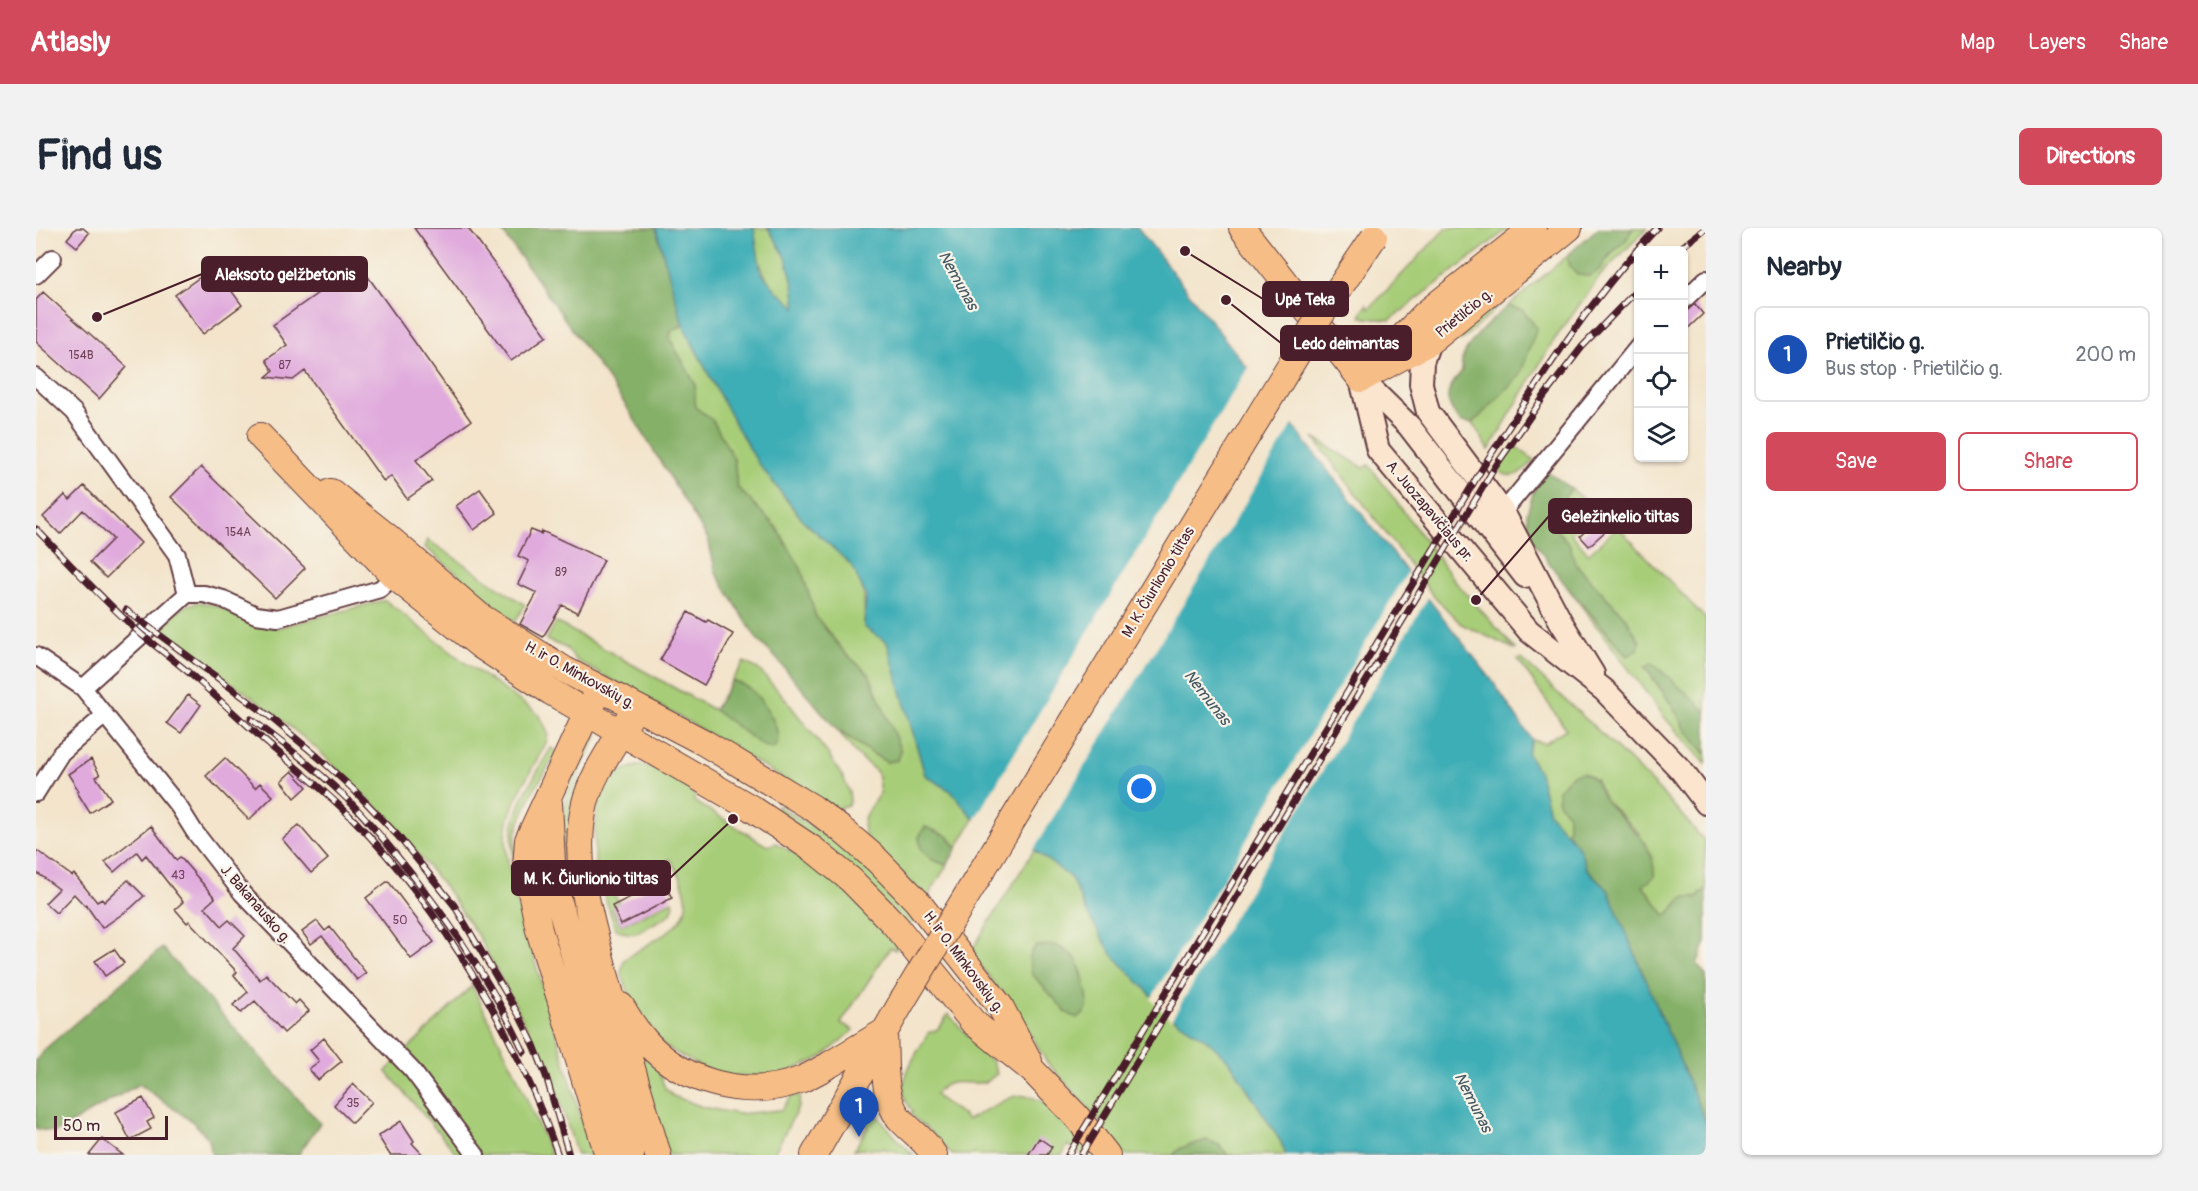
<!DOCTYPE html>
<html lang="en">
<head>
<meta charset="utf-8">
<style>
	:root { --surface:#fff; --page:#f2f2f3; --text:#1f2937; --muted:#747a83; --line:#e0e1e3; --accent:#d1495b }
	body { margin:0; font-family:Pangolin,sans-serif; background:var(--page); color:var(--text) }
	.controls { position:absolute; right:18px; top:18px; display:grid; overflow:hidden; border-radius:9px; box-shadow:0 2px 4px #0004 }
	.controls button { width:54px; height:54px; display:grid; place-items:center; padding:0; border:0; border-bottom:2px solid var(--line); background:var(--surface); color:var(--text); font:30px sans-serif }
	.scale { position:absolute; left:18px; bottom:15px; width:114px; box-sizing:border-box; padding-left:6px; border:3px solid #4a1f2b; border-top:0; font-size:16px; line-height:21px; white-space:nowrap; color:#4a1f2b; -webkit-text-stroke:4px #f7f3e8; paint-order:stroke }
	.you { position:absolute; left:1106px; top:561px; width:21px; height:21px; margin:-15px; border:4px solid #fff; border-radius:50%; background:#1a73e8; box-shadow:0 0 0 9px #1a73e833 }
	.badge { display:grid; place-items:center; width:39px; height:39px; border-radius:50%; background:var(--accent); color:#fff; font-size:20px; font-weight:700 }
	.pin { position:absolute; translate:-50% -50px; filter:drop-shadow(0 2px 3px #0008) }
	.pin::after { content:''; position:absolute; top:32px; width:21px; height:18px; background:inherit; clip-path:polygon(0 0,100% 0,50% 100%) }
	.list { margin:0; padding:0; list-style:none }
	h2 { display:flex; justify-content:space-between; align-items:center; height:78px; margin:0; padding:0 24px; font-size:26px }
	h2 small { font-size:20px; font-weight:400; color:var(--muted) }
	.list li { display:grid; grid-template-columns:39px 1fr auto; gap:18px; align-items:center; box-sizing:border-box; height:96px; margin:0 12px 12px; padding:0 12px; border:2px solid var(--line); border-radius:9px }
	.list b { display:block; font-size:22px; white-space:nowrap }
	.list p { margin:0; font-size:20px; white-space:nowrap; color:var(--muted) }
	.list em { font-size:20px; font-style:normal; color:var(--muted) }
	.actions { display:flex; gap:12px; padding:18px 24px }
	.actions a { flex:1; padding:14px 0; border:2px solid var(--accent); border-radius:9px; text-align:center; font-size:21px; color:var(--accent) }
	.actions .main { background:var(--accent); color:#fff }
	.icon { flex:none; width:33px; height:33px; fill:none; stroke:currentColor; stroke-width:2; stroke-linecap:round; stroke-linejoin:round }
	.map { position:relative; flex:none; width:1670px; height:927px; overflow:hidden; border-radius:9px }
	header { display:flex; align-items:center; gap:36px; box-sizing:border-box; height:84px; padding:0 30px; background:var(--accent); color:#fff }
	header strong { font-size:28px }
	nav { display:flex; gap:33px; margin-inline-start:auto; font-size:21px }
	.intro { display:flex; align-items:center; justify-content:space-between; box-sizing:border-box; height:144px; padding:0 36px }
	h1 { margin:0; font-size:42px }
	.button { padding:15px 27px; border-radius:9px; background:var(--accent); color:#fff; font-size:21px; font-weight:700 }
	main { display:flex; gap:36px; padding:0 36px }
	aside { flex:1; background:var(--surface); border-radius:9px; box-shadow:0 2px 4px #0004 }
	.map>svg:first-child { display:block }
</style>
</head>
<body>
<header>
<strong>Atlasly</strong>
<nav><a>Map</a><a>Layers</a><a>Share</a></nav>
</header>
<div class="intro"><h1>Find us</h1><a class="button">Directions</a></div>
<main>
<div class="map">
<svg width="1670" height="927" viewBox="0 0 1670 927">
	<rect width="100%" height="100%" fill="#f7f3e8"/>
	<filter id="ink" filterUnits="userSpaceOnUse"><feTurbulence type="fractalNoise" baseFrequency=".0167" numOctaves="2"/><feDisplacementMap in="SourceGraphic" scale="12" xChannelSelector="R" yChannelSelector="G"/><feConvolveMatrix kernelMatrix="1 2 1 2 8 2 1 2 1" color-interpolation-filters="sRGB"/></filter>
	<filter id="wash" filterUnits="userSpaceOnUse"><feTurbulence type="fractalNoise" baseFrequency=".008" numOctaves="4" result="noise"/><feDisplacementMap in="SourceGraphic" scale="24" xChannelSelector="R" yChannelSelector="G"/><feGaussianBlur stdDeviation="1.35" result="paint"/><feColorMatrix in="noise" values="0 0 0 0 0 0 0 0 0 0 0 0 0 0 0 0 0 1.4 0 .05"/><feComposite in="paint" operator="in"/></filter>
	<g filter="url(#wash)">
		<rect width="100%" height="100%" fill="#f3e4cb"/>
		<path fill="#a7cd78" stroke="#787652" stroke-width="1.5" fill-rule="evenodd" d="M718,0h14l18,29 7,26 3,24c-31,-20 -40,-43 -42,-79z
			M1410,0h63l-119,92 -24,-2 -5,-2v-3l6,-8 2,4z
			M1597,0h14l-46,47 -49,68 -63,107 -16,-27 47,-48 2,-65 -14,-4 59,-50 3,10 30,3c10,-16 24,-25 33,-41z
			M1498,42l1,3 -73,67h-6l-3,-3z
			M647,97c35,68 68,136 119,194 15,17 36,29 50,47 14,20 13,38 12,61l23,15 38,133 26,16 23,28 -17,29 -9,-12 -23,-9 -6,10 2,13 12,10 14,5 -20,33 -61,-60c-8,-21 3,-28 14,-45l-3,-21 -19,-16 -21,-26 41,27 9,5 13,-11 -31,-77 -24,-21 -29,-36 -15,-48 -24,-41 -40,-41 -3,-28 -21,-38 -18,-14v-23l-25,-45 1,-8z
			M1278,210l50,30 5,-3 86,116 61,69 -55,-26 -30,-31z
			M1479,218l19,14c-11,13 -22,22 -36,10z
			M1535,261l28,21 -28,23 17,21 30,-27 88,92v94c-16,-20 -40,-33 -61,-46l27,38 14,25 20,24v10l-40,-45 -98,-131 59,68 11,-7 1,-9 -13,-22 -52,-55 -4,-18 -15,-17 -5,-11z
			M392,312l97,65 -10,17 -90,-75z
			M349,372l75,59 77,54 7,11 4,10 -2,9c-12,24 -35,57 -39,84 -3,20 2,40 6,60l79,268h-15l-23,-73 -40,-80 -36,-66 -31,-46 -57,-70 -75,-73 -49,-40 -106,-76 15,-18 13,-8 12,-3 17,4 30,16 30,6z
			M520,394l158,88 49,35 9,4 -23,-61 -17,-8 12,-18 14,7 25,27 45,58 16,25 5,12 1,10 -2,5 -13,3 -6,-3 -142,-85 -110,-60 -11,-13 -20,-8z
			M1486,431c62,60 129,117 184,184l-2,24 2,22 -8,8h-14l-18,19 -23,-30 -3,-52 -35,-34 -10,-21 -37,23 10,13v20l-19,-22 -10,-40 -12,-21 5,-12 12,3 22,-14 -48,-69z
			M556,504h4l1,4c-27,51 -36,98 -27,155l77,264h-4l-78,-254 -3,-83 4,-19 12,-37z
			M515,520l7,4 -25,39 -11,25 -6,18 -2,33c-1,-13 -3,-25 -1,-38 4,-28 25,-57 38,-81z
			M601,538c25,-2 41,13 58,29l-1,6 73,45 9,-3 35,19 34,28 53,55 -2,5 -6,-2 -49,75 13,7 -32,27 -43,19h-51l-22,-6 -42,-24 -31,-42 -12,-31 3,-13c46,-33 86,-37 46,-101l-54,29 -4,4 8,11 -8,4 9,18 51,-24 2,3 -3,9 -7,5 -28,15 -7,1 -13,-5 -12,-34 -5,-3c-5,-28 -11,-98 16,-118 6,-4 15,-6 22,-8z
			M741,577l63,39 43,38 32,37 -5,7 -133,-116z
			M998,622l37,28 17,37 85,103 34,22 24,23 50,79 5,13h-58l-9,-10 -38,3 -8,7h-50l-19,-24 2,-3 -60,-67 -27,-47 -49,-61zM1038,728l8,17 5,24 -20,16 -19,-23z
			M436,758l43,86 36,83h-93l-72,-84z
			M912,786l45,49 4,11c-4,2 -8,7 -12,8 -21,5 -33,-8 -50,12 9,12 25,15 32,26 10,-5 41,-23 49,-24 29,-5 64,39 79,59h-12l-15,-10 -6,10h-110l-19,-21 -23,-20 3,-3c-24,-23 4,-57 16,-79 10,0 15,-11 19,-18z
			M599,819l22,20 8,21 8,8 30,11 35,7 43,-4 11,-14 8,-1 -1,11 -26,49h-105z
			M837,882l26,31 15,14c-8,0 -12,-1 -19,-4 -13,-4 -27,-3 -41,-1l14,-23 -3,-4z"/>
		<path fill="#85b068" stroke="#68684a" stroke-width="1.5" d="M464,0h156l27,97 -12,6 -1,8 25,45v23l18,14 21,38 3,28 40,41 24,41 15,48 29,36 24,21 32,77 -3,9 -11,2 -9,-5 -41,-27 -61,-72 -19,-19 -41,-66 -8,-34 -83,-135z
			M1562,0h35l-7,12 -16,14 -10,15 -10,7 -13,-1 -7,-9 -3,-10z
			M1472,78l14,4 15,18 -17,47 -47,48 -12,-1c-18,-21 -17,-30 1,-51 0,-4 -1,-10 1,-14 6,-17 31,-40 45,-51z
			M1510,242l25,19 -21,28 5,11 15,17 5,18 51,55 13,22 -1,9 -10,7 -60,-68 -39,-52 -2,-23 7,-23z
			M1616,435l46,40 8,10v41l-20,-24 -14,-25 -27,-39z
			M696,452c6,3 13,5 18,9 11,8 40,49 22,60l-9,-3 -49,-36z
			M1547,544c19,11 12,14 22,28 20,26 51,39 49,77l-11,9 23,30 18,-19h14l8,-8v53l-9,22 9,12v147l-98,-233 -22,-22 -6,-19 -12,-14v-20l-10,-13v-12l13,-15z
			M889,599l23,9 9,12 -10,17 -14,-5 -12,-10 -2,-13z
			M1020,717c6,4 15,8 19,13 6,9 15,40 12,50 -2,5 -6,8 -10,10l-10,-5 -35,-39 -3,-16 6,-12z
			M126,720l158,175 -22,32h-86l-3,-16 -15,-16 -55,-39 -83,48 -20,-3v-68l9,-12z
			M1171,912l12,5 9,10h-55l8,-7z"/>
		<path fill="#3cadb6" stroke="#436670" stroke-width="1.5" d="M620,0h98l7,44 15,18 20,17 -3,-24 -7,-26 -18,-29h370l353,451 41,61 -5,12 12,21 10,40 31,36 6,19 22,22 98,233v32h-420l-5,-13 -50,-79 -24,-23 -34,-22 -61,-64 -24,-39 -17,-37 -37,-28 -60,-31 -23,-28 -26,-16 -38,-133 -23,-15 2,-31 -14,-30 -49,-46 -45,-57 -28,-48 -47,-90z"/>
		<path fill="#f3e4cb" d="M1213,138l45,57 -262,429 -59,-30z
			M1373,342l20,26 -258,424 -20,-21z"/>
		<g id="blocks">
			<path fill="#e0aadd" d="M40,0h7l6,5 -12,14 -10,-8z
				M378,0h54l79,108 -36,25z
				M323,36l112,157 -55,39 16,21 -25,18 -16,-23 -7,6 -79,-111 -12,9 -27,-3 7,-6 -7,-11 21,-15 -14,-20z
				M178,39l28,38 -39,29 -28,-39z
				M7,64l84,75 -28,32 -63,-57v-42z
				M1659,76l8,10 -20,19v-19z
				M165,239l104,101 -30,30 -104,-101z
				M48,258l57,57 -35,35 -16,-16 23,-23 -30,-29 -23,24 -17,-17 22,-22 5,5z
				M444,261l17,24 -23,17 -18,-24z
				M1564,290l9,10 -20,18 -9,-10z
				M495,302l10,4 1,-3 62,29 -26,53 -16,-8 -19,32 -23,-13 17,-31 -19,-9 11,-23 -11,-5z
				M652,384l18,10 2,-2 25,14 -29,51 -44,-25z
				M152,467l13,10 -20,28 -14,-10z
				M189,530l30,30 5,-5 13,13 -24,24 -43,-44z
				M55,531l9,16 -4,2 15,22 -21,14 -13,-21 2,-1 -11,-17z
				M256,543l15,16 -12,11 -14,-17z
				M263,597l29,34 -17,14 -29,-34z
				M115,598l25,34 4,-3 35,41 -10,9 17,19 7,-6 16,16 -12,12 27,32 6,-6 29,30 4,-4 10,11 -25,22 -29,-32 -14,12 -8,-8 15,-13 -14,-17 3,-3 -48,-51 -2,2 -12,-14 8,-7 -37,-47 -4,4 -5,-7 -23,20 -9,-10z
				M0,622l36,26 2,-2 23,28 5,-3 2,3 24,-22 16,16 -13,12 -29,20 -16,-23 -1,1 -11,-12 -18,19 -11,-10 14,-14 -23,-17z
				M352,653l46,61 -23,17 -45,-61z
				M627,653l9,17 -51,27 -9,-19z
				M281,693l8,10 5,-4 36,46 -9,7 -35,-44 -11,8 -9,-12z
				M78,721l10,14 -19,13 -10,-15z
				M288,810l18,23 -24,19 -9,-11 10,-8 -9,-11z
				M317,856l19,18 -20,21 -18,-18z
				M107,870l11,20 -7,4 4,7 -21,11 -14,-28z
				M365,893l13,20 -2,2 11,12h-33l-12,-19z
				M1003,910l13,9 -5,8h-19z
				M66,911l21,16h-34z"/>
		</g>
	</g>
	<g filter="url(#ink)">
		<use href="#blocks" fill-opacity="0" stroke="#633d43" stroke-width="1.5"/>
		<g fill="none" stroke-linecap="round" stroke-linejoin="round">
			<g stroke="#633d43" stroke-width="20">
				<path id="minor" d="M0,47l17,-17
					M1648,72l22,-21
					M0,149l38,35 103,143 10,39
					M1467,284l135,-165
					M0,428l47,32 96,119 15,24 48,62 170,177 64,85
					M47,460l104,-94h17l19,5 33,16 22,3 102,-29 14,-13
					M0,565l25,-40 44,-38"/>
			</g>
			<g stroke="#633d43" stroke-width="26">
				<path id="secondary" d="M1393,114l-7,20 -1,22 7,28 75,100 58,110 32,52
					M1325,151l17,71 151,181 75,59 77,80 25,33
					M1326,152l47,46 116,150"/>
			</g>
			<g stroke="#633d43" stroke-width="28">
				<path id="primary" d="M1206,0l119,151
					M1344,132l45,-46 108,-86
					M1325,151l68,-37 140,-114
					M224,208l134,140 87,70 70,46 200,116 63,42 37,30 44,45 78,97 60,49 44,46 30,38
					M295,264l58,46 92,79 84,53 138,72 110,66 29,22 34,29 40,41 84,106 29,55
					M559,471l-8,14 -59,127 -2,27 13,63 69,225
					M593,490c-15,28 -36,54 -44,85 -14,57 5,113 19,167 17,62 35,123 54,185
					M513,575l4,78 78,274
					M585,778c6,9 11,19 18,27 36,48 105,68 161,47 10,-4 20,-10 29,-15 18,-11 37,-22 55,-33
					M848,805c2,27 -3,62 15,85 12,14 25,20 35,37
					M778,927l89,-155"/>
			</g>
			<use href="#minor" stroke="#fff" stroke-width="16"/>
			<use href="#secondary" stroke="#fbe5cf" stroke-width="22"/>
			<use href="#primary" stroke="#f6be86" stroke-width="26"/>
			<g stroke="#4a1f2b" stroke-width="7">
				<path id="rail" d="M1642,22l28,-22
					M0,301c35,36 69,73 106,106 18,15 36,28 53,43 24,21 47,43 71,64 30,26 60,49 88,78 89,91 163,216 204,335
					M90,382l143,106 49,41 36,33 44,46 56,69 66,112 14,28 12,31 23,79
					M215,491c32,24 63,48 92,76 20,19 37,40 54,61 50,61 94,124 127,196
					M1032,927l420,-696c52,-80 103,-161 169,-231
					M1045,927l414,-688 50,-72 37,-48 56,-58"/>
			</g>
			<use href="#rail" stroke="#f7f3e8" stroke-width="4.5" stroke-dasharray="14" stroke-linecap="butt"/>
			<g stroke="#633d43" stroke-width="28" stroke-linecap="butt">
				<path id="primary-bridge" d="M867,772l414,-679 57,-84"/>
			</g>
			<use href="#primary-bridge" stroke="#f6be86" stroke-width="26"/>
		</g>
	</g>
	<g text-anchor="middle" stroke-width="4.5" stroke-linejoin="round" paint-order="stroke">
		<g font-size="12" fill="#704258">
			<text x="45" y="131">154B</text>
			<text x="249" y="141">87</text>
			<text x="202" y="308">154A</text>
			<text x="525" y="348">89</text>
			<text x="142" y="651">43</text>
			<text x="364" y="696">50</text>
			<text x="317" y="879">35</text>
		</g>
		<g font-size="15" fill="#4a1f2b" stroke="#f7f3e8">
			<text transform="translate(1428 85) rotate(-39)" y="5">Prietilčio g.</text>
			<text transform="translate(1394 283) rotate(50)" y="5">A. Juozapavičiaus pr.</text>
			<text transform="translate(1122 354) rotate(-59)" y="5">M. K. Čiurlionio tiltas</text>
			<text transform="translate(544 447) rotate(29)" y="5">H. ir O. Minkovskių g.</text>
			<text transform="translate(220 676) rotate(49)" y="5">J. Bakanausko g.</text>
			<text transform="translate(928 734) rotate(53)" y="5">H. ir O. Minkovskių g.</text>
		</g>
		<g font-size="16" font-style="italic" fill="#445863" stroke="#f7f3e8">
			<text transform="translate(923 52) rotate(61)" y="6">Nemunas</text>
			<text transform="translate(1172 469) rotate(52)" y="6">Nemunas</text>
			<text transform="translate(1438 874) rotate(63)" y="6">Nemunas</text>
		</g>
	</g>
	<path fill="none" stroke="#4a1f2b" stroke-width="2" d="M61 89L166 46M1149 23L1227 71M1190 72L1245 115M1440 372L1513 288M697 591L634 650"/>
	<g fill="#4a1f2b" stroke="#f7f3e8" stroke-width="2">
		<circle cx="61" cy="89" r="6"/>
		<circle cx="1149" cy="23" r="6"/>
		<circle cx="1190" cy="72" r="6"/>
		<circle cx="1440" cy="372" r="6"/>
		<circle cx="697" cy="591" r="6"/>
	</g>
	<g fill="#4a1f2b" stroke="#4a1f2b" stroke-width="2">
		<rect x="166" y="29" width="165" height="34" rx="6"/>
		<rect x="1227" y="54" width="85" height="34" rx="6"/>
		<rect x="1245" y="98" width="130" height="34" rx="6"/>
		<rect x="1513" y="271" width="142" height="34" rx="6"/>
		<rect x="476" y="633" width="158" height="34" rx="6"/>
	</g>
	<g font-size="16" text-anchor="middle" font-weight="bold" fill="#fff">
		<text x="249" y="52">Aleksoto gelžbetonis</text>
		<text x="1269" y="77">Upė Teka</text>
		<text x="1310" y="121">Ledo deimantas</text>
		<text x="1584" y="294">Geležinkelio tiltas</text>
		<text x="555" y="656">M. K. Čiurlionio tiltas</text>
	</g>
</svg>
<div class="controls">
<button>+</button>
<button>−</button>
<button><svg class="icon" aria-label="locate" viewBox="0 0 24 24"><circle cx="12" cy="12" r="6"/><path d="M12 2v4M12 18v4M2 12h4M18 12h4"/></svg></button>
<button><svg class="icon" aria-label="layers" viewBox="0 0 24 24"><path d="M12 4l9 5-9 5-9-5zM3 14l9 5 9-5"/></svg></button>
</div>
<div class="scale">50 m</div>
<div class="you"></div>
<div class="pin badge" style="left:823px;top:909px;background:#1a4fb4">1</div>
</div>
<aside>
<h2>Nearby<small></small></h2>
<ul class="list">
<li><span class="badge" style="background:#1a4fb4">1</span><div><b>Prietilčio g.</b><p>Bus stop · Prietilčio g.</p></div><em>200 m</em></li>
</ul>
<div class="actions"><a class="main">Save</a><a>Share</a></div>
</aside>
</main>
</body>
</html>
